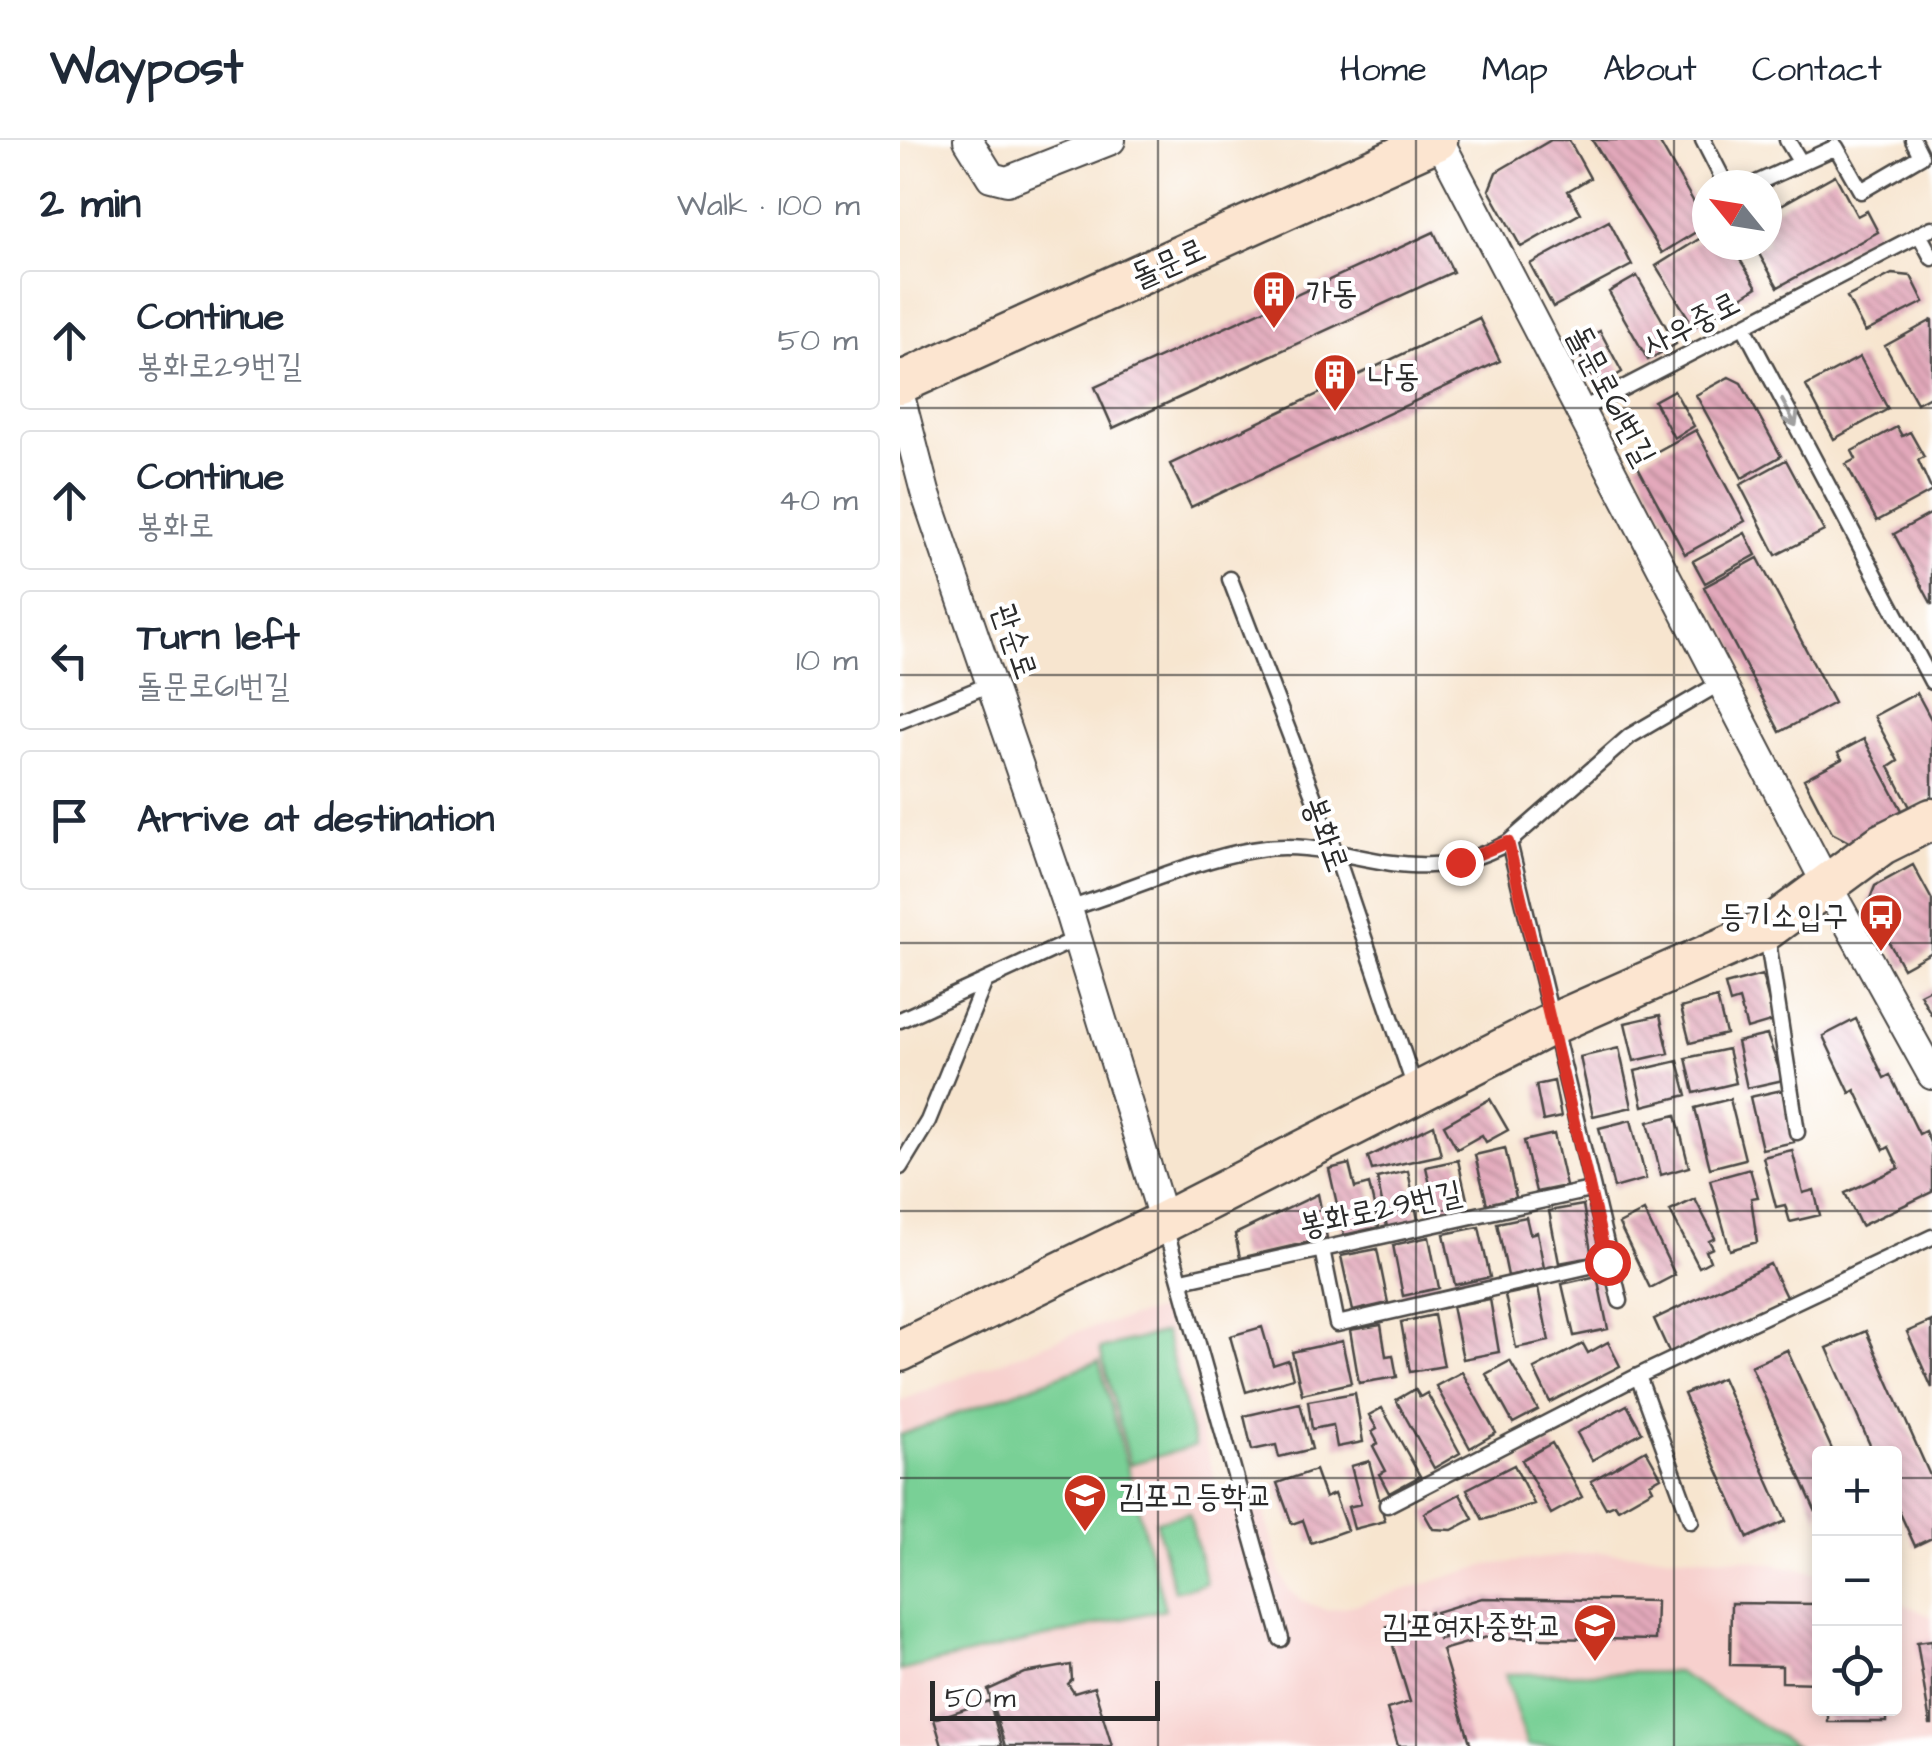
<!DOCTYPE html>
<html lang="en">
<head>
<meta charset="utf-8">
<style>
	:root { --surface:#fff; --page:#f6f6f7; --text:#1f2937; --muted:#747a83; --line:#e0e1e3 }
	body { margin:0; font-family:"Architects Daughter","Poor Story",sans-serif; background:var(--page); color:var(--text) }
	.controls { position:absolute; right:30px; bottom:30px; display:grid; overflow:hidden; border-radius:10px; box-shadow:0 5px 15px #0003 }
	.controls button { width:90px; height:90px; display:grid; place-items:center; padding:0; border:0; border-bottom:2px solid var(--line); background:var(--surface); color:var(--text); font:50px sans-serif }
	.compass { position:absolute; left:792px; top:30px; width:90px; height:90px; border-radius:50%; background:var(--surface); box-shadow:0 5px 15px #0003; rotate:300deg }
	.scale { position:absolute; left:30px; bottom:25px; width:230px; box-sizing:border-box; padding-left:10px; border:5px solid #2b2b2b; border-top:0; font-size:28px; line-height:35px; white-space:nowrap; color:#2b2b2b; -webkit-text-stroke:8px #fff; paint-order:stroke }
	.stop { position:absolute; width:30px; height:30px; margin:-22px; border:8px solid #d93025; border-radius:50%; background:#fff }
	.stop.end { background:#d93025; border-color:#fff; box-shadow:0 2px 10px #0008 }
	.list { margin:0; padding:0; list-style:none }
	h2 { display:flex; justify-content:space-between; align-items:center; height:130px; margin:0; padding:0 40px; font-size:42px }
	h2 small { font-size:32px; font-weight:400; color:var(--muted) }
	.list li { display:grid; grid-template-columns:65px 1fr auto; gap:30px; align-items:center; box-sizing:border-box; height:140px; margin:0 20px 20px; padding:0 20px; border:2px solid var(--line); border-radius:10px }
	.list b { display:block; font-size:38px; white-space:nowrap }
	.list p { margin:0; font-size:32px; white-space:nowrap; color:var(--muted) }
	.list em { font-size:32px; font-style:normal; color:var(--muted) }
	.icon { flex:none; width:55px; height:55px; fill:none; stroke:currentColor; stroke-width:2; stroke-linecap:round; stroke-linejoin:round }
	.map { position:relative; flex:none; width:1032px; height:1606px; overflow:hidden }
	header { display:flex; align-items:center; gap:60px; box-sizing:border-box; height:140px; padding:0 50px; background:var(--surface); border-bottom:2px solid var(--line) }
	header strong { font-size:48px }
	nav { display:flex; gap:55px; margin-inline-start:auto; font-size:35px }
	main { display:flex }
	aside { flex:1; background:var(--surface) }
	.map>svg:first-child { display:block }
</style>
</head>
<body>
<header>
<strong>Waypost</strong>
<nav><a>Home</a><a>Map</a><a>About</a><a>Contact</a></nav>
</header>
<main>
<aside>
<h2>2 min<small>Walk · 100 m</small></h2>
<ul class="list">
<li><svg class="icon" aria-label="ahead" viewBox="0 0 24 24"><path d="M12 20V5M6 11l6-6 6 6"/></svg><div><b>Continue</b><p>봉화로29번길</p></div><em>50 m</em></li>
<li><svg class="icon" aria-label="ahead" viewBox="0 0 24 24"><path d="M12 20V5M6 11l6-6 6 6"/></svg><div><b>Continue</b><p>봉화로</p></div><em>40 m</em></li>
<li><svg class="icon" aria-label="left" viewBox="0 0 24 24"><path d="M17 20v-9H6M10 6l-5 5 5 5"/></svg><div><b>Turn left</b><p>돌문로61번길</p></div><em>10 m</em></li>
<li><svg class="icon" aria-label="arrive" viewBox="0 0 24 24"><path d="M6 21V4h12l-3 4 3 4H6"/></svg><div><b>Arrive at destination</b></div></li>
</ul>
</aside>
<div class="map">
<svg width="1032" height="1606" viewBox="0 0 1032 1606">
	<defs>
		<pattern id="building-back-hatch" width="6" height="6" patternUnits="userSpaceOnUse" patternTransform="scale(2.5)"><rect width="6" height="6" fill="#e3a9bb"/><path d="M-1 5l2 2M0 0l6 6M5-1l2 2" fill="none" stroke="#b88a98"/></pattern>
	</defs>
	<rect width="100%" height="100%" fill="#fff"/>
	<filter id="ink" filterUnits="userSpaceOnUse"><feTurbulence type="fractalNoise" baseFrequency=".01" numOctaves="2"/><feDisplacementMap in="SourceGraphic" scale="20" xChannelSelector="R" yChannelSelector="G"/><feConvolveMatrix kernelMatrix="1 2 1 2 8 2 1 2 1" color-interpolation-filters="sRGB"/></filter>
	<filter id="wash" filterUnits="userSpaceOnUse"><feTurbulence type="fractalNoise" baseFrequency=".0048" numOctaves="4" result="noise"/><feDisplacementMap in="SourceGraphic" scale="40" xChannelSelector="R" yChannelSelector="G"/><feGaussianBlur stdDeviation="2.25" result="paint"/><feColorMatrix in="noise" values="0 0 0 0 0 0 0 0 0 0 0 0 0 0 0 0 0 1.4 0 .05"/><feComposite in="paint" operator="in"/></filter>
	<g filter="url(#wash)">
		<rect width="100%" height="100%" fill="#f7e5cf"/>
		<path fill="#f7d0cd" d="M263,1169l56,182 37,-10 25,93 9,17 13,10 23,9 28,-5 133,-40 109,-13 151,7 72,14v135h75l1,-108 37,17v129h-1032v-345l179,-70z"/>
		<path fill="#79d096" stroke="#527e60" stroke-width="2.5" d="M265,1192l30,114 -65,18 -30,-115z
			M199,1221l66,248 -265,62v-236z
			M289,1373l17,70 -32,8 -18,-70z
			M777,1532l118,74h-268l-22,-72z"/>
		<g id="blocks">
			<path fill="url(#building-back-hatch)" d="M651,0h18l21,38 -22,13 13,22 -60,34 -32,-57 7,-18z
				M692,0h66l49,85 -45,28z
				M935,35l22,41 10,-5 11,21 -100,55 -24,-42h13v-32z
				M709,81l23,44 -79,42 -23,-43z
				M534,92l19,40 -340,156 -18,-41z
				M807,94v11h24l26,42 -63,40 -38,-61z
				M992,134l19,2 13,26 -59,30 -18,-35z
				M737,136l39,68 -28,16 -39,-68z
				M579,178l21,43 -309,146 -21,-43z
				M1032,180v75l-15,8 -32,-57z
				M700,191l22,41 -13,8 -18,-4 -17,-31z
				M960,217l28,52 -54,30 -28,-53z
				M829,237l12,6 40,73 -39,22 -46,-83z
				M774,250l20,36 -20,12 -20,-37z
				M997,287l5,9 8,-4 14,25 -6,3 14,31 -55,30 -31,-57 10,-5 -4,-8z
				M796,290l49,91 -60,33 -49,-91z
				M886,320l38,71 -48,24 -36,-70z
				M1032,373v92l-38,-71z
				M845,393l11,22 -51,28 -12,-22z
				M858,418l76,145 -54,29 -76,-145z
				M1017,553l15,28v76l-21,12 -22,-42 9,-6 -24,-45z
				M964,599l40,75 -53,29 -19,-10 -28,-54 38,-20 -4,-6z
				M1013,725l19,35v52l-29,16 -35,-64 7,-18z
				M862,835l12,46 -27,8 -8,-29 -9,3 -5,-18z
				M1032,848v28l-12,-22z
				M817,858l9,36 -36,9 -9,-35z
				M760,875l9,38 -35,8 -9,-38z
				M956,879l28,59 6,-3 29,59 6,-3 7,16v45l-71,34 -16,-33 54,-25 -10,-21 -5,3 -29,-60 -5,3 -27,-57z
				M867,895l16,45 -36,8 -10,-46z
				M719,908l13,59 -39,9 -13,-59z
				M828,909l8,34 -42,10 -8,-35z
				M778,921l9,34 -44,11 -8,-35z
				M654,941l7,36 -18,4 -7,-36z
				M882,950l12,52 -32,7 -12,-52z
				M590,959l18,31 -22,12 -4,-7 -25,14 -13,-24z
				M830,959l15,60 -35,9 -15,-60z
				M776,975l13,52 -28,8 -13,-53z
				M731,980l15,59 -32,9 -15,-60z
				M534,985l7,30 -69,15 -4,-13z
				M654,994l12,52 -30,6 -12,-51z
				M605,1008l11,49 -29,7 -12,-49z
				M892,1010l11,43 11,-3 6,25 -30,7 -5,-17 -9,2 -13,-50z
				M558,1020l11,48 -32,8 -11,-49z
				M449,1024l6,24 14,-4 10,43 -35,8 -15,-66z
				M850,1029l8,28 -7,1 6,44 -27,8 -20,-70z
				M508,1031l10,49 -31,7 -10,-49z
				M418,1054l9,44 -87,20 -5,-24z
				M795,1059l20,39 -6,3 4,7 -7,3 4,10 -11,6 -29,-56z
				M683,1065l9,52 -33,6 -10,-52z
				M744,1071l31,64 -25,13 -31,-64z
				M626,1077l4,17 7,-2 7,36 -36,8 -11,-53z
				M579,1087l11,50 -35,8 -11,-51z
				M529,1097l10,51 -36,8 -10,-51z
				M477,1109l11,54 -35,8 -12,-55z
				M870,1124l17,35 -117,55 -16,-35z
				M697,1136l11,53 -34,7 -12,-52z
				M638,1148l11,53 -33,7 -11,-53z
				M590,1159l9,53 -36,7 -11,-53z
				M534,1175l10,51 -34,6 -9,-50z
				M1032,1181v67l-25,-56z
				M481,1185l5,31 7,-1 4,22 -38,6 -9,-53z
				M362,1187l11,38 15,-5 5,18 -47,14 -16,-56z
				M966,1191l66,149v58l-17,8 -21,-46v-46h-20l-47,-106z
				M442,1201l9,42 -49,11 -10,-42z
				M708,1202l12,24 -70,36 -16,-33 49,-25 5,9z
				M887,1210l47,104h-15v65l-68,-153z
				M610,1221l28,49 -25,13 -27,-49z
				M562,1232l34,61 -26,15 -34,-62z
				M822,1238l64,143 -38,17 -64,-144z
				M515,1249l5,8 7,-4 33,60 -26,15 -38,-68z
				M455,1253l8,49 -26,5 -4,-22 -21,4 -4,-28z
				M400,1263l12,46 -33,8 -3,-12 -24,5 -8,-34z
				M727,1265l15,27 -50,28 -15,-27z
				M482,1268l38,68 -31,17 -10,-19 7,-3 -13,-25 5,-3 -6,-11 5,-3 -8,-14z
				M652,1303l30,54 -31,17 -29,-54z
				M746,1310l15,27 -11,6 3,6 -35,20 -3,-5 -9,4 -15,-27z
				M469,1321l16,60 -31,8 -6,-22 13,-3 -10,-38z
				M614,1325l20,39 -51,16 -16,-31z
				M415,1330l10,28 9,-4 13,36 -36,13 -8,-23 -11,4 -15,-41z
				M560,1354l13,25 -21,11 -19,-1 -9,-16z
				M582,1458l174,3 -1,39 -168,-3 -45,13 29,96h-73l-11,-37 23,-7 -23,-76 44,-14 8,27 5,-1 -8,-26z
				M831,1463l88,1v79l-37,-1v-16l-52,-1z
				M1032,1500v84h-2l-13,-82z
				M171,1525l1,15 -4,4 6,9 20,-6 18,59h-107l-17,-56 37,-17z
				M89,1561l13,45h-60l-8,-27z
				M928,1568h58v14h-58z"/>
		</g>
	</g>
	<g filter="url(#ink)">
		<use href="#blocks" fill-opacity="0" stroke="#4a4744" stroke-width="2.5"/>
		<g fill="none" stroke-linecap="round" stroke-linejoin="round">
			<g stroke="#4a4744" stroke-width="19">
				<path id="lane" d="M803,0l23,45
					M887,0l14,23
					M852,45l84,-38 25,44 60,-35 -8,-16
					M1019,94l13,24
					M844,187l188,355
					M681,270l351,-182
					M330,439l106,276 80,236
					M0,581l93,-38
					M609,702l111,459
					M168,769c55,-17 129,-50 184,-59 92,-17 156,48 257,-8l121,-106 92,-54
					M867,795l30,197
					M0,880l176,-81
					M0,1027l28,-46 57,-140
					M264,1083l117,416
					M422,1109l15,75 270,-62
					M282,1140l408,-90
					M738,1236l53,145
					M487,1365l251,-129 294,-139"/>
			</g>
			<g stroke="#4a4744" stroke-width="32">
				<path id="street" d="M68,0l23,37 16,4 104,-41
					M539,0l389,747 104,188
					M0,256l25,96 143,417 96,313"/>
			</g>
			<g stroke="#4a4744" stroke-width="45">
				<path id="secondary" d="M0,243l537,-243
					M0,1211l264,-129 388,-198 215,-95 115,-85 50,-25"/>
			</g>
			<use href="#lane" stroke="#fff" stroke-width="14"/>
			<use href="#street" stroke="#fff" stroke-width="28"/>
			<use href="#secondary" stroke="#fce5d0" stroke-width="40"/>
		</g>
		<defs><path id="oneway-shaft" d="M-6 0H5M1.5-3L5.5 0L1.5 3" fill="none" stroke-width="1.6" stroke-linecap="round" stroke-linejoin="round" transform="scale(2.5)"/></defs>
		<use stroke="#a0a0a0" href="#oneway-shaft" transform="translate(889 273) rotate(62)"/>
	</g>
	<g fill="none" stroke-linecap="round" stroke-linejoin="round" filter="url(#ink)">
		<path stroke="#d93025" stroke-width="12" d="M560,722l48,-20 99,420"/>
	</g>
	<path fill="none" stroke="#2b2b2b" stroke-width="2.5" stroke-opacity="0.55" d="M258,0v1606M516,0v1606M774,0v1606M0,268h1032M0,535h1032M0,803h1032M0,1071h1032M0,1338h919M994,1338h38"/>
	<defs>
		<g id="building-pin" transform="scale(2.25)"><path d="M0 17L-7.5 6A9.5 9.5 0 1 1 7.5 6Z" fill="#c8321e" stroke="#fff"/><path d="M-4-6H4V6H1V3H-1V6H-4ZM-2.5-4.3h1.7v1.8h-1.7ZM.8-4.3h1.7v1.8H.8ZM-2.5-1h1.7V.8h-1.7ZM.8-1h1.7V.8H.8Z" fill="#fff"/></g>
		<g id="bus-pin" transform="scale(2.25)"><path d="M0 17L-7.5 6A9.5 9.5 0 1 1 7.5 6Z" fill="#c8321e" stroke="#fff"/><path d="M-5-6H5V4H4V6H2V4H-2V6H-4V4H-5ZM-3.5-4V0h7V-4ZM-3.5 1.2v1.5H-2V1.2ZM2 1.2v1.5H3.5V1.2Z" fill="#fff"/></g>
		<g id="school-pin" transform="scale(2.25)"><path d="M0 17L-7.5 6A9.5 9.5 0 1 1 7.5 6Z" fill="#c8321e" stroke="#fff"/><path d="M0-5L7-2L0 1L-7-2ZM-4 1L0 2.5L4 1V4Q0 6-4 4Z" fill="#fff"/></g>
	</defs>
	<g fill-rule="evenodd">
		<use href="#building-pin" x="374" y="152"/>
		<use href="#building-pin" x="435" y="235"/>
		<use href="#bus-pin" x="981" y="775"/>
		<use href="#school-pin" x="185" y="1355"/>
		<use href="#school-pin" x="695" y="1485"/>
	</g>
	<g text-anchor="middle" stroke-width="8" stroke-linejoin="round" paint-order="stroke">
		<g font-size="32" fill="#2b2b2b" stroke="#fff">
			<text transform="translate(268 122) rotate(-24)" y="11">돌문로</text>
			<text transform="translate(791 183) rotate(-27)" y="11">사우중로</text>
			<text transform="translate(712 255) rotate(62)" y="11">돌문로61번길</text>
			<text transform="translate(116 501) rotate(71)" y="11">관순로</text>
			<text transform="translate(427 694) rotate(70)" y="11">봉화로</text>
			<text transform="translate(480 1068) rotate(-12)" y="11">봉화로29번길</text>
		</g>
		<g font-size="32" fill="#2b2b2b" stroke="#fff" text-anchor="start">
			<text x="406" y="163">가동</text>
			<text x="468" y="246">나동</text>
			<text x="948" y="786" text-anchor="end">등기소입구</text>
			<text x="218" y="1366">김포고등학교</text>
			<text x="662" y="1496" text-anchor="end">김포여자중학교</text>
		</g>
	</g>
</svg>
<div class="controls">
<button>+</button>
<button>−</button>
<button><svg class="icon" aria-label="locate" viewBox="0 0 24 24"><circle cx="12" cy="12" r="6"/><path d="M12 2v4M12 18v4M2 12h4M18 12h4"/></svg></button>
</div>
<svg class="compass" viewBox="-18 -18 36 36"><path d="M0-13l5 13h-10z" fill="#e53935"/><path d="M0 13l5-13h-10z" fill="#747a83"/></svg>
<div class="scale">50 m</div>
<div class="stop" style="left:707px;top:1122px"></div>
<div class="stop end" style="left:560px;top:722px"></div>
</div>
</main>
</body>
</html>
